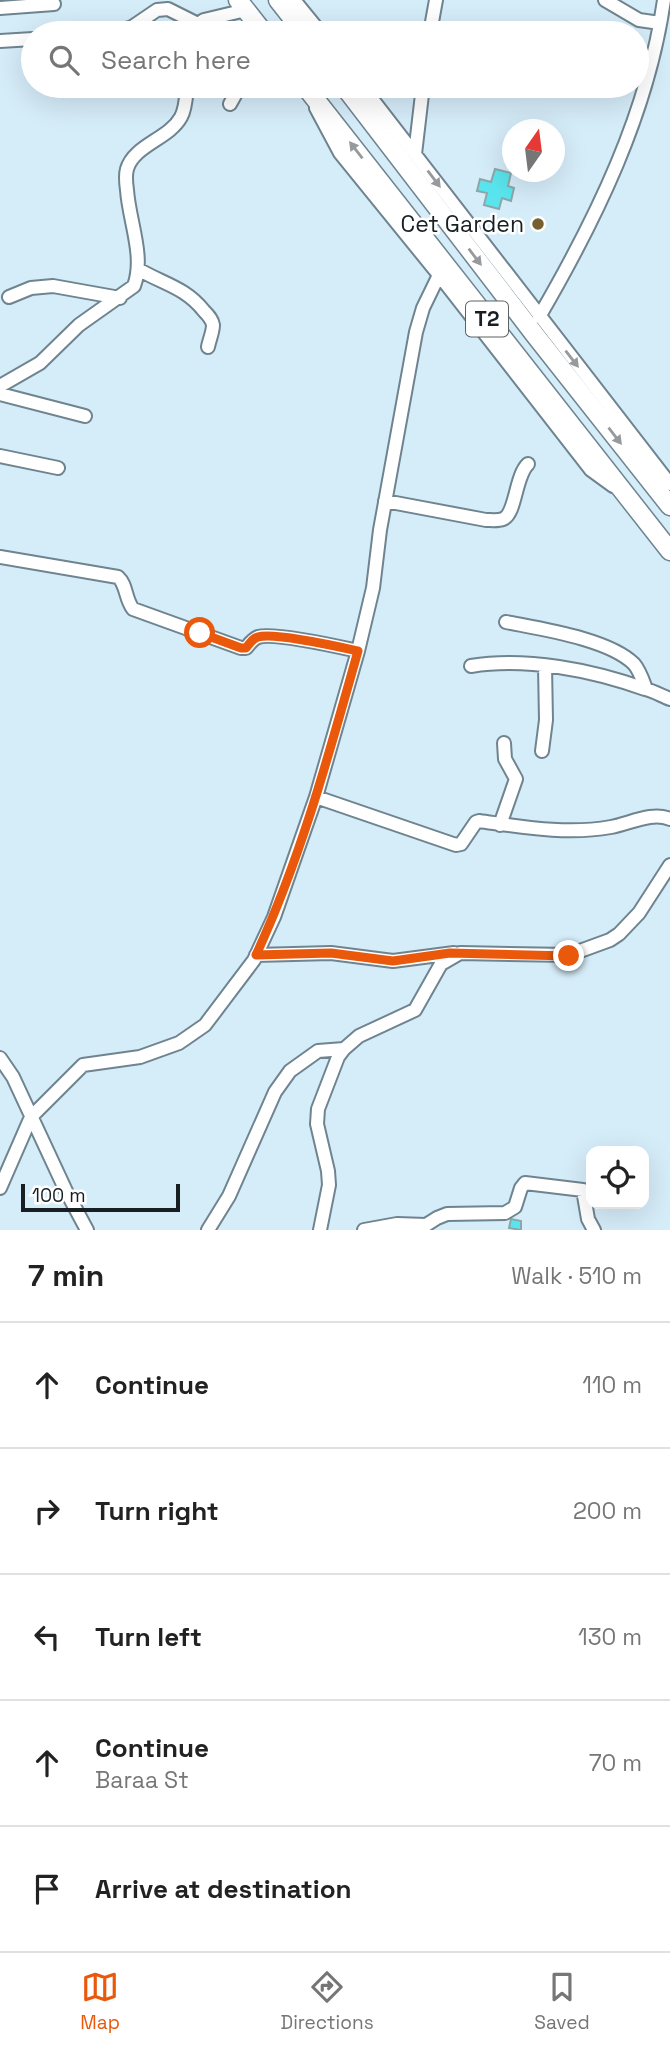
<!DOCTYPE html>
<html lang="en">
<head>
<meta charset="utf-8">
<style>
	:root { --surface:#fff; --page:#f6f6f6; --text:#222; --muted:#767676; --line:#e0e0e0; --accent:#ea580c }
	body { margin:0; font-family:"Space Grotesk",sans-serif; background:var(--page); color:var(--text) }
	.controls { position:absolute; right:21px; bottom:21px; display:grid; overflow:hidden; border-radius:14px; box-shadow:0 7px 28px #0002 }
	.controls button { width:63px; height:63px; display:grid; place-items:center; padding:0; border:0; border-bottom:2px solid var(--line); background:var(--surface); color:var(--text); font:35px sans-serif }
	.compass { position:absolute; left:502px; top:119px; width:63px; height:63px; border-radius:50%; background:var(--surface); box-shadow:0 7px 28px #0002; rotate:14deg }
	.scale { position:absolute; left:21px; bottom:18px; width:159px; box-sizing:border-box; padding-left:7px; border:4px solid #171f23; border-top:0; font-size:19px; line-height:24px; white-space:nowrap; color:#171f23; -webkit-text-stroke:5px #fff; paint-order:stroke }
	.stop { position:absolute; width:21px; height:21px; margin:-16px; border:5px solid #ea580c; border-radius:50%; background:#fff }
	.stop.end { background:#ea580c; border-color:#fff; box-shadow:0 2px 7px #0008 }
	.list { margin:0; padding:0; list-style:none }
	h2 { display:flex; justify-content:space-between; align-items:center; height:91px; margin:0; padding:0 28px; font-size:30px }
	h2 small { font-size:23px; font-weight:400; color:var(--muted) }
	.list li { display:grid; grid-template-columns:46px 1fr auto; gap:21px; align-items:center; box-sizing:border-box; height:126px; padding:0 28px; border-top:2px solid var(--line) }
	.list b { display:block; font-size:26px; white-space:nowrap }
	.list p { margin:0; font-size:23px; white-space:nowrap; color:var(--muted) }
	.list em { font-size:23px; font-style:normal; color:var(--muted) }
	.icon { flex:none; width:38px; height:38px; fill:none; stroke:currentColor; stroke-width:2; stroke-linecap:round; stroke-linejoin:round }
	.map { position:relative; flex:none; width:670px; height:1230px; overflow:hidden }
	.search { position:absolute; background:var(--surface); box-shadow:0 7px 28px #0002; left:21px; right:21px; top:21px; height:77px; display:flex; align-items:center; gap:18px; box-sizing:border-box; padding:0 24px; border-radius:38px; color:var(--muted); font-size:26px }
	.sheet { height:721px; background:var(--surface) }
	nav { display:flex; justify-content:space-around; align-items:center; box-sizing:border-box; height:98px; border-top:2px solid var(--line); background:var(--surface); font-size:19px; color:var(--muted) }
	nav a { display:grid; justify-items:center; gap:4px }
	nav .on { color:var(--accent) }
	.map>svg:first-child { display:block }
</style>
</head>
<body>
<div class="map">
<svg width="670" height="1230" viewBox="0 0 670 1230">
	<rect width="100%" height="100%" fill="#d5ecf9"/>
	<path fill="#5ae5ee" stroke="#8ca7a8" stroke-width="2" d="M495,169l16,4 -3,13 6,2 -3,13 -9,-3 -3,11 -15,-4 3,-12 -10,-2 3,-12 11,3z
		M511,1219l10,2v9l-12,-2z"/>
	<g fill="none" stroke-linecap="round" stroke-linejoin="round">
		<g stroke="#6f848f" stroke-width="16">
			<path id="minor" d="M294,0l27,33
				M605,0l34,20 21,3
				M0,8l54,-4
				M114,33l18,-6 25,-17 11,-1 30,15
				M194,33l4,-9 6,-4 42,-10
				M430,33l6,-33
				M0,41l33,-2
				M362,86l308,398
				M230,104l10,-18
				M316,108l24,45 99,122 152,195 22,16
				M415,154l8,-68
				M138,269c25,15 47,18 66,42 4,4 8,8 9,14 0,7 -4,16 -5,22
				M9,297l22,-9 22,-2 67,12
				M539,317c57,-98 109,-204 125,-317
				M0,386l40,-23 39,-38 55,-39c11,-30 -5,-65 -7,-96 -1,-7 -2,-14 0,-21 7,-24 42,-30 54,-52 5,-9 5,-21 6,-31
				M0,394l85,22
				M0,456l58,12
				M385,501l101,19c5,0 12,1 17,-1 13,-5 12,-43 25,-55
				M0,557l118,20c9,8 7,22 15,32l108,39h5c4,-5 7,-9 12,-11 16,-5 82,10 100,14
				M506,622c35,7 103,17 128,42 6,7 9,17 12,25
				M471,666c55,-9 121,4 174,23 9,2 17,7 25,10
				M542,751l4,-31 -1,-54
				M316,797l140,48 5,-1 15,-22 3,-1c44,6 88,14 132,6 18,-3 41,-16 59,-8
				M500,825l16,-46 -11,-20 -1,-16
				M256,955l75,-2 62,8 61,-8
				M0,1058l13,19 53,114 21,39
				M0,1188l31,-71 52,-52 57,-8 39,-14 26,-18 49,-65 20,-43 42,-120 42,-146 15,-63 7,-58 36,-198 7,-24 16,-33
				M208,1230l21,-34 46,-104 15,-21 28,-20 26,-2
				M320,1230l9,-45 -1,-14 -11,-47 1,-15 20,-52 6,-8 15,-13 56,-26 26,-46 19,-11 109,2 41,-15 9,-6 20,-21 31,-48
				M364,1230l33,-6 29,1 11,-7 10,-4 58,-1 10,-6 6,-19 4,-5 58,7 5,29 6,11"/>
		</g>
		<g stroke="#6f848f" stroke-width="21">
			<path id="highway" d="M238,0l26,33
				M278,0l26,33
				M305,86l365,465
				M344,86l191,249 135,171"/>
		</g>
		<use href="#minor" stroke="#fff" stroke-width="12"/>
		<use href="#highway" stroke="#fff" stroke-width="18"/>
	</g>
	<defs><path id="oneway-solid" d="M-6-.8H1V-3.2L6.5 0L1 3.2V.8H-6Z" transform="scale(1.75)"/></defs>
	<g fill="#979a9c">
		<use href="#oneway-solid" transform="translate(356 150) rotate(-128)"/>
		<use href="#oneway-solid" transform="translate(434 179) rotate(53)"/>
		<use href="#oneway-solid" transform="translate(475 257) rotate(53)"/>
		<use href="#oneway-solid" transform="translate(572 359) rotate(52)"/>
		<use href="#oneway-solid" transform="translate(615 436) rotate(52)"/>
	</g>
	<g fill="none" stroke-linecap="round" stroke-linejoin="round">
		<path stroke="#ea580c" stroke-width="9" d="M200,633l41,15h5c4,-5 7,-10 12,-11 16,-5 82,10 100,14 -29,103 -57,207 -102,304l75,-2 62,8 57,-8 119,3"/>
	</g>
	<circle fill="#776030" stroke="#fff" stroke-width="2.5" cx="538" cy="224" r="7"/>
	<g text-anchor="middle" stroke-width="5" stroke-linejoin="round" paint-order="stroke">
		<rect fill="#fff" stroke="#5d6265" stroke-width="2" x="466" y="301.5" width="42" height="35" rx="5"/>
		<g font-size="21" font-weight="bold" fill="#171f23">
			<text x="487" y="326">T2</text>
		</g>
		<g font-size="23" fill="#171f23" stroke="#fff" text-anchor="end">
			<text x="524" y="232">Cet Garden</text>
		</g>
	</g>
</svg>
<div class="controls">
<button><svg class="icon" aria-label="locate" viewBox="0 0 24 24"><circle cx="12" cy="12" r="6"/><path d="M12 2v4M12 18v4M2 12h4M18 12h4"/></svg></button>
</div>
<svg class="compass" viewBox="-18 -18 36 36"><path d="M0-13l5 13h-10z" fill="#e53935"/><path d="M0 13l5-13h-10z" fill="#767676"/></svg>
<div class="scale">100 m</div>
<div class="stop" style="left:200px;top:633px"></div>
<div class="stop end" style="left:569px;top:956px"></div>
<div class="search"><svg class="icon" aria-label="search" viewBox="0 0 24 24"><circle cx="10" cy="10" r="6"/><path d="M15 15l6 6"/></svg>Search here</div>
</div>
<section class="sheet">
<h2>7 min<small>Walk · 510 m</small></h2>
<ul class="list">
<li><svg class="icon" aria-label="ahead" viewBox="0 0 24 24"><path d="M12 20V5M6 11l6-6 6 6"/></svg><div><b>Continue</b></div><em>110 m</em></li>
<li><svg class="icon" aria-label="right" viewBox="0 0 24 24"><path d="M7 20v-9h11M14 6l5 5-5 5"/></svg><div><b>Turn right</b></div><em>200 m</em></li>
<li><svg class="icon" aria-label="left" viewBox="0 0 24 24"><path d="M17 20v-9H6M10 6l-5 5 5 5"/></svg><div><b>Turn left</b></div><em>130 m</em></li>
<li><svg class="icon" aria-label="ahead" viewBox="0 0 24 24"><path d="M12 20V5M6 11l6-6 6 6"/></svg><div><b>Continue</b><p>Baraa St</p></div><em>70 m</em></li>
<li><svg class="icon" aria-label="arrive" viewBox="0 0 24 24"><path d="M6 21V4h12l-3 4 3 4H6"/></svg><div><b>Arrive at destination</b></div></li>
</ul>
</section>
<nav>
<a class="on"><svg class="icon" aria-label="map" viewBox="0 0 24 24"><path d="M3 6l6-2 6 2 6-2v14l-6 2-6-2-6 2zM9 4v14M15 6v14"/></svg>Map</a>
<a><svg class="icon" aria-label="directions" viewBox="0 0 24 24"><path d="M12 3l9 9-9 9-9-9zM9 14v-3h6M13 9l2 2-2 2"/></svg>Directions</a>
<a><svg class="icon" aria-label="saved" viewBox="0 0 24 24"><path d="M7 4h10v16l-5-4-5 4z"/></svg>Saved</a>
</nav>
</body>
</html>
